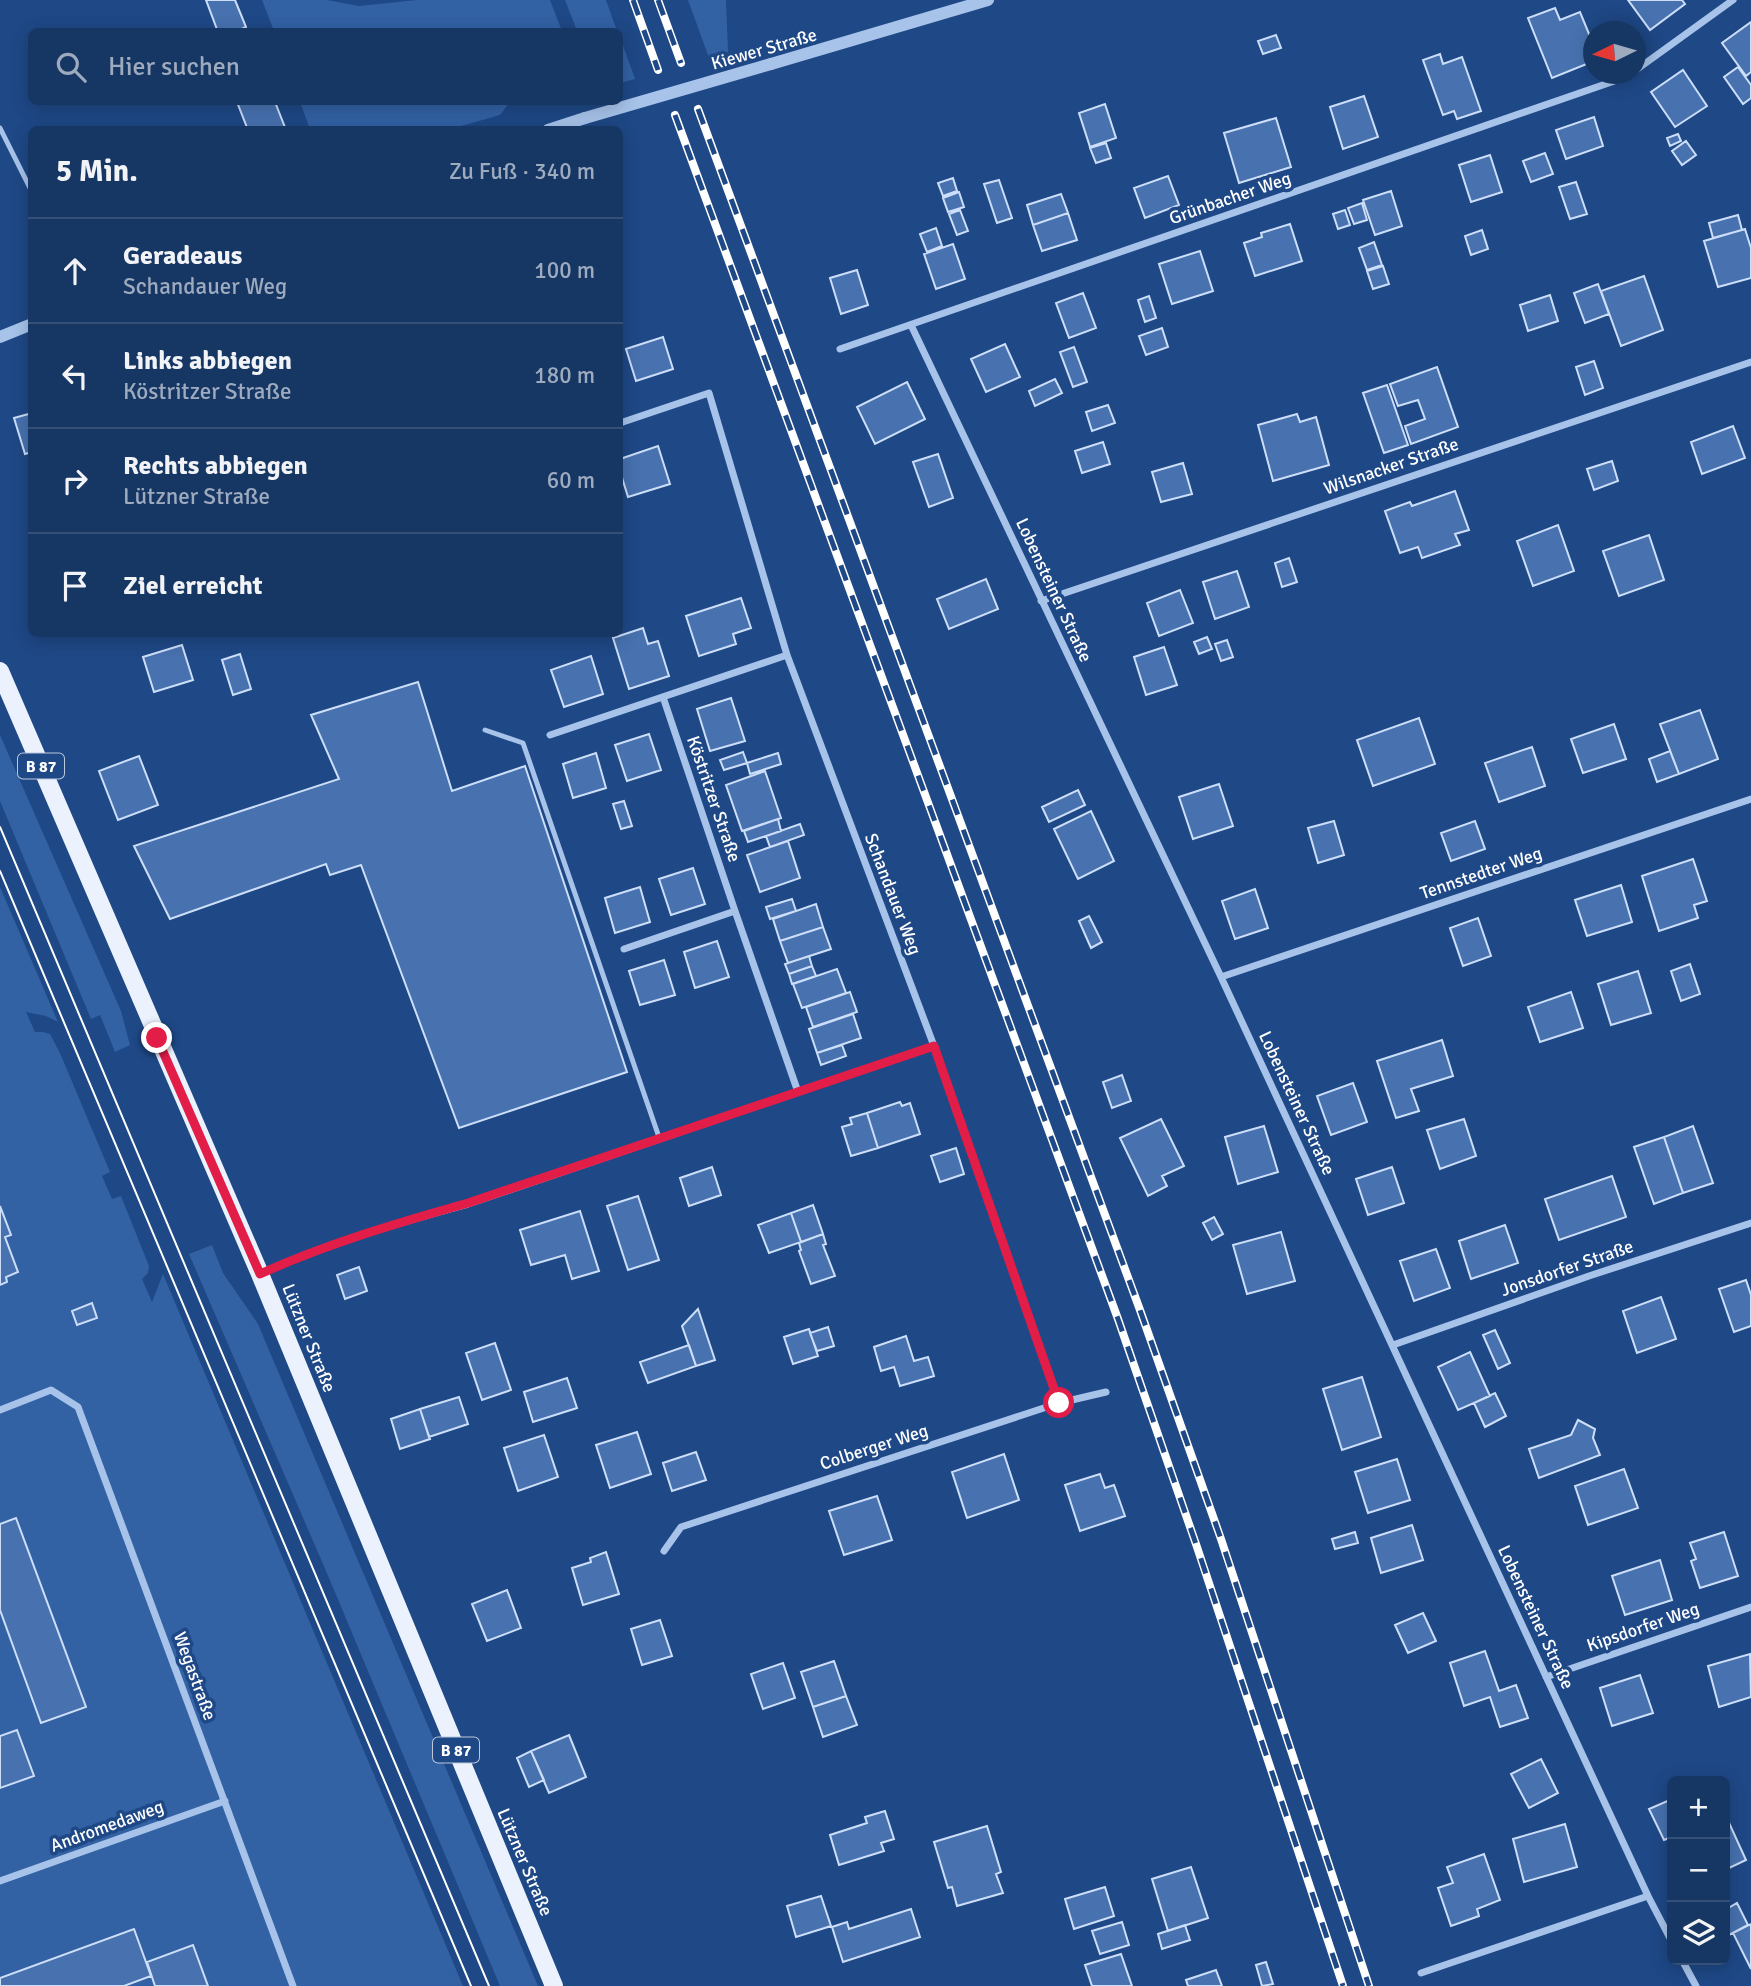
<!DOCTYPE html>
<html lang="de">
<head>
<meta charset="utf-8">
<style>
	:root { --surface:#163664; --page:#1f3e6a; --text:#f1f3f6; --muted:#9eabbf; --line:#355078 }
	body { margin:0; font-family:Signika,sans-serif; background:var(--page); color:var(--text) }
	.controls { position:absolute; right:21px; bottom:21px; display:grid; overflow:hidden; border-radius:10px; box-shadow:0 4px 18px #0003 }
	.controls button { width:63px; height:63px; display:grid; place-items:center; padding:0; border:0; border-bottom:2px solid var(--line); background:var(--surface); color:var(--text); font:35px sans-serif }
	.compass { position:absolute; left:1583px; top:21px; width:63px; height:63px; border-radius:50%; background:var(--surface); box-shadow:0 4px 18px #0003; rotate:265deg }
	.stop { position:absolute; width:21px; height:21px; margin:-16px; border:5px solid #e11d48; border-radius:50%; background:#fff }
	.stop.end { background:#e11d48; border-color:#fff; box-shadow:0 2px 7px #0008 }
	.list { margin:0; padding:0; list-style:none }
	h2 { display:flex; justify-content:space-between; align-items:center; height:91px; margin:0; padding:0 28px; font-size:30px }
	h2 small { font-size:23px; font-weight:400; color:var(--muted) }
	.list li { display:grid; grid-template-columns:46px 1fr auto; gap:21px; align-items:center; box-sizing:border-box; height:105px; padding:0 28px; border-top:2px solid var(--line) }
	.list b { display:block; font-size:26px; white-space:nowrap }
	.list p { margin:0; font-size:23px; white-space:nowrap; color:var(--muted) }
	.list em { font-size:23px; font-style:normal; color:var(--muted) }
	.icon { flex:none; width:38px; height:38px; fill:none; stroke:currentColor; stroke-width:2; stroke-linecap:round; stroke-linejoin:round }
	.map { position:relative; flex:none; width:1751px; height:1986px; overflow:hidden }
	.search { position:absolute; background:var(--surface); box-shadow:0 4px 18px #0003; left:28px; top:28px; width:595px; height:77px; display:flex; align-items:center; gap:18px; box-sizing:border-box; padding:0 24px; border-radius:10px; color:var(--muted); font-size:26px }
	.panel { position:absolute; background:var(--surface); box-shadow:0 4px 18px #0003; left:28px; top:126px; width:595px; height:511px; border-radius:10px }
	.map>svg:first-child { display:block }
</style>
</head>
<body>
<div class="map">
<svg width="1751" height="1986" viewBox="0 0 1751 1986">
	<rect width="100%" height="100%" fill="#1e4886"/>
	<path fill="#3261a4" d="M262,0h65l32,6 58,-6h133l12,31h-288z
		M565,0h41l11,31h-40z
		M688,0h38l2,52 -19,6z
		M620,37l15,42 -15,4z
		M300,102h210l-10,13 -49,14h-141z
		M0,735l121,276 9,34 -15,7 -15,-37 -9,4 -91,-218z
		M0,887l58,135 -12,-6 -20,-4 9,20h8l7,2 10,19 50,119 -8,4 10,23 9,-3 28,70 -1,7 -6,6 10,23 11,-28 300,712h-463z
		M212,1245l11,28 35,51 280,662h-38l-174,-415 -137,-317z"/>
	<path fill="#4771af" stroke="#ccdef8" stroke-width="2" d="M206,0h29l11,27 -11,5h-17z
		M1628,0h54l3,4 -35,26z
		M1555,8l5,12 20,-8 14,34v15l-42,17 -24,-60z
		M1751,22v50l-5,4 -24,-33z
		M1276,35l5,13 -18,6 -5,-13z
		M1440,54l3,10 19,-7 19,54 -24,8 -3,-8 -11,4 -20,-55z
		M1738,67l13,18v13l-8,6 -19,-27z
		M1683,70l24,36 -32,21 -24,-35z
		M1364,96l14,41 -35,12 -13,-42z
		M237,102h38l11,28h-38z
		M1105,104l11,34 -26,9 -11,-34z
		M1594,117l9,29 -37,13 -10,-29z
		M1276,118l15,49 -52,16 -15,-50z
		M1678,134l3,7 -11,5 -3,-8z
		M1686,141l10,14 -14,10 -10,-14z
		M1106,143l5,15 -15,5 -6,-15z
		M1545,153l8,21 -22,8 -8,-21z
		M1490,155l12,37 -31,10 -12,-37z
		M1168,176l11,29 -34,13 -11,-30z
		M953,178l4,13 -14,5 -5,-13z
		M999,180l13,38 -15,5 -13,-39z
		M1576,182l11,32 -17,5 -11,-32z
		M1391,191l11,35 -27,9 -12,-35z
		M959,192l5,15 -16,5 -5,-14z
		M1061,194l7,19 -35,12 -6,-20z
		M1362,203l5,17 -13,4 -6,-16z
		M960,210l8,21 -11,4 -8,-21z
		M1345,210l5,15 -12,4 -5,-15z
		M1068,213l9,27 -35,11 -9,-26z
		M1738,215l4,15 -29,8 -4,-15z
		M1290,224l12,37 -47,15 -11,-33 18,-6 -1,-4z
		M936,228l6,18 -15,6 -7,-18z
		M1745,229l6,19v30l-33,9 -14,-46z
		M1482,230l6,19 -17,6 -6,-19z
		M1374,242l8,23 -15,5 -8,-22z
		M953,244l12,35 -29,10 -12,-35z
		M1200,251l13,40 -41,13 -13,-40z
		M1383,266l6,18 -16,5 -6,-18z
		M857,270l11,35 -27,9 -11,-36z
		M1644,276l19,54 -42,16 -20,-55z
		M1598,284l11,30 -24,9 -11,-30z
		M1083,293l13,35 -27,10 -13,-35z
		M1550,295l8,26 -30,10 -8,-26z
		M1149,296l7,22 -11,4 -7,-22z
		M1162,328l6,19 -22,8 -7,-19z
		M663,337l10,32 -37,12 -10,-32z
		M1005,344l15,33 -34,15 -15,-33z
		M1074,347l13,35 -14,5 -13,-35z
		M1594,361l9,27 -18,7 -9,-28z
		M1437,367l21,60 -47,17 -6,-18 20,-7 -7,-19 -20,6 -8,-22z
		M1055,379l7,14 -27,13 -6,-15z
		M907,382l18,37 -50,25 -18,-37z
		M1387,385l21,60 -24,8 -21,-60z
		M1108,405l7,18 -23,8 -6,-19z
		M32,413v39l-7,2 -11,-36z
		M1297,414l3,8 16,-5 13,48 -56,16 -15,-56z
		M1733,426l12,32 -43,16 -11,-32z
		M1103,442l7,22 -28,9 -7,-22z
		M658,446l12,38 -42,13 -8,-26v-12z
		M938,454l15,44 -24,9 -16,-45z
		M1612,461l6,20 -24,9 -7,-21z
		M1183,463l9,31 -31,8 -9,-30z
		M1455,491l14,39 -14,4 5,11 -38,13 -4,-11 -18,6 -15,-42 25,-9 2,4z
		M1558,525l16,46 -41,15 -16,-45z
		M1649,535l15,45 -45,16 -16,-45z
		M1289,558l8,24 -15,5 -7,-24z
		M1237,571l12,36 -34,12 -12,-37z
		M986,579l12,30 -49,20 -12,-30z
		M1180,590l13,33 -34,13 -12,-33z
		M741,598l10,30 -18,6 3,10 -37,12 -13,-40z
		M643,628l5,16 10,-3 11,35 -40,13 -16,-51z
		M1207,637l5,12 -13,5 -5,-12z
		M1227,640l6,17 -12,4 -6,-17z
		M182,645l11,35 -39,12 -11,-35z
		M1164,647l13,38 -31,10 -12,-38z
		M240,654l11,35 -18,6 -11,-35z
		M591,656l12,38 -39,13 -13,-37z
		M418,682l34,109 73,-25 102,306 -168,56 -98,-263 -31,10 -4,-11 -156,55 -36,-73 205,-67 -28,-64z
		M731,698l14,43 -35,10 -13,-42z
		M1700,710l18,49 -39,15 -19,-50z
		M1419,718l16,46 -62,22 -16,-46z
		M1614,724l12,35 -43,14 -12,-34z
		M649,734l12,36 -34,11 -12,-36z
		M1532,747l13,39 -46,16 -14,-39z
		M1670,751l9,23 -22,8 -8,-23z
		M743,752l4,11 -23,7 -4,-10z
		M596,753l10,35 -33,10 -10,-34z
		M778,753l3,11 -31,10 -3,-11z
		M139,756l19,49 -40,15 -19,-49z
		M765,771l16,47 -39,13 -16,-46z
		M1219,784l14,42 -40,13 -14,-42z
		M1078,790l7,15 -36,17 -7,-15z
		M624,801l8,25 -11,3 -8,-25z
		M1091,811l23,50 -36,18 -24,-50z
		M778,819l3,12 -33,11 -4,-11z
		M1334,821l10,34 -26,8 -10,-35z
		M1475,821l10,28 -34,12 -10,-28z
		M800,824l4,11 -34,12 -4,-11z
		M788,841l12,37 -40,14 -13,-37z
		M1693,859l14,42 -13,4 4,13 -39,13 -17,-55z
		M693,868l12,36 -34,11 -12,-36z
		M1621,885l11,37 -45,14 -12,-36z
		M640,887l10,35 -35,11 -10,-35z
		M1255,889l13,39 -33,11 -13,-38z
		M792,899l4,12 -26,8 -4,-12z
		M816,904l7,23 -43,14 -7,-22z
		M1089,916l13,26 -11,6 -12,-27z
		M1478,918l13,38 -28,10 -13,-38z
		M823,927l8,22 -43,14 -8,-22z
		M717,941l12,36 -34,11 -11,-36z
		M809,956l3,10 -23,8 -4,-10z
		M664,960l11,35 -35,10 -11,-34z
		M1690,964l10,30 -19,7 -10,-30z
		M812,966l4,10 -24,8 -3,-10z
		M837,969l9,24 -44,15 -9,-24z
		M1638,971l13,42 -40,12 -13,-41z
		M850,992l7,20 -44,15 -7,-20z
		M1571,992l12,36 -43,14 -12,-35z
		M853,1014l8,24 -44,15 -8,-24z
		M1442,1040l11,36 -42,13 8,22 -23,7 -19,-57z
		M842,1045l4,11 -25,9 -4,-12z
		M1122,1075l9,26 -19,7 -9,-26z
		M1353,1083l14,39 -36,13 -14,-39z
		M900,1102l2,4 8,-3 10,31 -42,14 -11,-35z
		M867,1113l11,35 -27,8 -9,-29 10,-3 -2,-6z
		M1161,1119l23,47 -22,10 5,10 -19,10 -28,-58z
		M1464,1119l12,37 -36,13 -13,-39z
		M1264,1126l14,46 -40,12 -13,-47z
		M1693,1126l20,57 -30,10 -19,-56z
		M1664,1137l19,56 -29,11 -20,-57z
		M956,1148l8,26 -24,8 -9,-26z
		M712,1167l9,28 -32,11 -9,-28z
		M1392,1167l12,36 -36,12 -12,-36z
		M1612,1176l14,41 -67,23 -14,-41z
		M638,1196l21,64 -31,10 -21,-64z
		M813,1205l10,29 -22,8 -10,-29z
		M0,1206l11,29 -6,2 13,35 -12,5 1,5 -7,3z
		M580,1211l19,60 -27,8 -7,-24 -34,10 -11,-35z
		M791,1213l10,29 -32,11 -11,-28z
		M1214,1217l9,17 -11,6 -9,-17z
		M1505,1225l13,38 -47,16 -12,-38z
		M1281,1232l14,49 -48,13 -14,-49z
		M823,1234l3,10 -3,1 12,31 -24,8 -12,-33 2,-1 -2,-7z
		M1436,1249l14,39 -36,13 -14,-40z
		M359,1267l8,24 -22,8 -8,-24z
		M1746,1280l5,15v31l-17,6 -15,-43z
		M1661,1297l15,42 -39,14 -14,-42z
		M92,1303l5,15 -20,7 -5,-14z
		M698,1309l17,51 -19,6 -14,-40z
		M828,1327l6,19 -17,5 -7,-18z
		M809,1329l9,27 -25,8 -9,-27z
		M1495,1330l15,33 -12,6 -15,-34z
		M906,1336l8,25 14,-4 6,19 -34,10 -6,-19 -13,4 -7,-24z
		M495,1343l16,47 -29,10 -16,-47z
		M689,1345l7,21 -48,17 -8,-21z
		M1470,1352l20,44 -32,14 -20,-43z
		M1362,1377l19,60 -39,13 -19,-61z
		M567,1378l10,30 -44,14 -9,-30z
		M1495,1393l11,23 -21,11 -11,-24z
		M459,1397l9,27 -39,13 -9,-28z
		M420,1409l10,30 -30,10 -9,-30z
		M1578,1420l17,9 -2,9 7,17 -61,23 -10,-29 42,-14z
		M637,1432l14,42 -41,14 -14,-43z
		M544,1435l14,42 -40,14 -14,-43z
		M696,1452l10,28 -34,11 -9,-28z
		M1004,1454l15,46 -52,18 -15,-46z
		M1397,1459l13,41 -42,13 -13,-41z
		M1624,1469l14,39 -50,17 -13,-39z
		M1100,1474l5,14 9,-3 11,31 -45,15 -15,-46z
		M877,1496l15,44 -48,15 -15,-44z
		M16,1518l70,189 -45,16 -41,-113v-86z
		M1412,1525l11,35 -42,13 -10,-35z
		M1355,1532l3,11 -23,6 -3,-10z
		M1724,1532l14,44 -38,12 -9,-27 5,-2 -6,-16z
		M606,1552l13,42 -36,11 -11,-37 19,-6 -1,-4z
		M1660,1560l12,40 -47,15 -13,-39z
		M507,1590l14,38 -34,13 -15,-37z
		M1423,1613l13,28 -28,12 -13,-28z
		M660,1620l12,36 -30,9 -11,-36z
		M1485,1651l14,40 17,-6 12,33 -28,9 -10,-30 -26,9 -14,-43z
		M1750,1654l1,43 -32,10 -11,-41z
		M834,1661l12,35 -33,11 -12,-35z
		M783,1663l12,35 -32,11 -12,-35z
		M1640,1675l13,38 -41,13 -12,-38z
		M846,1696l11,29 -34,12 -10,-30z
		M17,1730l17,46 -34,12v-52z
		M569,1735l17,42 -37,16 -18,-42z
		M531,1751l13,29 -15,7 -12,-29z
		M1541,1759l17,34 -29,15 -18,-34z
		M1672,1799v38l-8,3 -15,-31z
		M885,1811l9,28 -13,4 3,8 -45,14 -9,-30 37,-12 -2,-6z
		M1725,1814l21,46 -21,10z
		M1565,1824l12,43 -53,15 -11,-43z
		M987,1826l14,46 -5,2 7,19 -46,13 -5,-19 -4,1 -14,-46z
		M1484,1854l16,46 -23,9 2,7 -28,10 -13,-38 15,-5 -6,-16z
		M1191,1867l17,51 -40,13 -16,-52z
		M1105,1887l9,29 -40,13 -9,-30z
		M821,1896l10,30 -35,11 -9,-31z
		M1737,1903l11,22 -23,12v-27z
		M911,1909l9,28 -77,25 -11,-35 15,-5 2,7z
		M1122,1922l7,23 -29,9 -8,-23z
		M1751,1924v45l-18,-36z
		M1185,1925l5,15 -28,9 -4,-15z
		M134,1929l17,47 -27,10h-124v-8z
		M193,1945l15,41h-53l-8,-24z
		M1121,1954l11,32h-40l-7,-21z
		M1266,1962l7,22 -11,2 -6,-21z
		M1216,1970l6,16h-34l-2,-6z"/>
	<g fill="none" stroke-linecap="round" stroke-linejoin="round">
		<path stroke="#a7c3ea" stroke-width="5" d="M0,128l32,64
			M485,730l38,13 137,397"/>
		<path stroke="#a7c3ea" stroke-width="7" d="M1636,70l97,-70
			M911,325l310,652 427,919 24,46
			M840,349l783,-271 7,-4
			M620,423l89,-30 78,262 147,391 125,357
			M1041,601l710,-239
			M663,697l72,214 63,181
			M550,735l237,-80
			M624,949l111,-38
			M1221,977l530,-178
			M262,1273c65,-30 136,-50 206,-69l466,-158
			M1393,1345l196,-69 162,-53
			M0,1410l51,-20 27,17 215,579
			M664,1551l17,-24 378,-124 47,-11
			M1546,1677l205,-70
			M0,1881l225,-80
			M1682,1960l14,26
			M1421,1973l227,-77"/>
		<path stroke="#a7c3ea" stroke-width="12" d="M771,64l217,-64
			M548,130l37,-12
			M0,337l32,-13"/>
		<path stroke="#ebf2fe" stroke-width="18" d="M0,671l260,603 294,712"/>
		<path stroke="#fff" stroke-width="2" d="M0,827l489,1159
			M0,871l471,1115"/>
		<g stroke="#fff" stroke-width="8">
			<path id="rail" d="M633,0l25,70
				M658,0l23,63
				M698,109l442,1201 81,229 148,447
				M675,115l443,1204 79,228 146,439"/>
		</g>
		<use href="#rail" stroke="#1e4886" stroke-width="5" stroke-dasharray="16" stroke-linecap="butt"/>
		<path stroke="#a7c3ea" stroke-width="12" d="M585,118l186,-54"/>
	</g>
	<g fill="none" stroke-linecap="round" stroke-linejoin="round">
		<path stroke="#e11d48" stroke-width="9" d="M157,1038l103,236c66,-30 137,-51 208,-71l466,-157 125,357"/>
	</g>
	<g text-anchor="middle" stroke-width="7" stroke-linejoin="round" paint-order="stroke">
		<g fill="#1e4886" stroke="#bcc8db" stroke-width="2">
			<rect x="18" y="753.5" width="46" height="25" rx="5"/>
			<rect x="433" y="1737.5" width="46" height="25" rx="5"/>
		</g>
		<g font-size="16" font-weight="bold" fill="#fff">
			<text x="41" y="772">B 87</text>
			<text x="456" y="1756">B 87</text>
		</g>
		<g font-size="18" fill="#fff" stroke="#1e4886">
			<text transform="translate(764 49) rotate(-16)" y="6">Kiewer Straße</text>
			<text transform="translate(1230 198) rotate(-19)" y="6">Grünbacher Weg</text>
			<text transform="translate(1391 466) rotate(-19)" y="6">Wilsnacker Straße</text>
			<text transform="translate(1054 590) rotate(65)" y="6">Lobensteiner Straße</text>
			<text transform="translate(714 799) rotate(71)" y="6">Köstritzer Straße</text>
			<text transform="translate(1481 873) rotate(-19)" y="6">Tennstedter Weg</text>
			<text transform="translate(893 894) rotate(69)" y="6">Schandauer Weg</text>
			<text transform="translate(1297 1103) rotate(65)" y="6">Lobensteiner Straße</text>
			<text transform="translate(1567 1268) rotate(-19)" y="6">Jonsdorfer Straße</text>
			<text transform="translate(309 1338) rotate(68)" y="6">Lützner Straße</text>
			<text transform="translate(874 1447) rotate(-18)" y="6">Colberger Weg</text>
			<text transform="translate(1536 1617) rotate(65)" y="6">Lobensteiner Straße</text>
			<text transform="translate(1643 1627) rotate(-19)" y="6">Kipsdorfer Weg</text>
			<text transform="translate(195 1676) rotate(70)" y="6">Wegastraße</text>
			<text transform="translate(107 1826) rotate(-20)" y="6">Andromedaweg</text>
			<text transform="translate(525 1862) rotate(67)" y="6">Lützner Straße</text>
		</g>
	</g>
</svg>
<div class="controls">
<button>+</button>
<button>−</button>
<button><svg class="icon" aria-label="layers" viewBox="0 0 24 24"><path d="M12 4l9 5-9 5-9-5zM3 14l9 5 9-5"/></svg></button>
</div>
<svg class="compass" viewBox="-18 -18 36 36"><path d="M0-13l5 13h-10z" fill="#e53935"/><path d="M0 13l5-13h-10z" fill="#9eabbf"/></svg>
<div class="stop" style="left:1059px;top:1403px"></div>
<div class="stop end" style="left:157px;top:1038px"></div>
<div class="search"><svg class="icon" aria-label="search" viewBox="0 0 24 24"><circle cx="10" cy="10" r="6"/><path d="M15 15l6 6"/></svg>Hier suchen</div>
<section class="panel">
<h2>5 Min.<small>Zu Fuß · 340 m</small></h2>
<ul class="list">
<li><svg class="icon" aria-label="ahead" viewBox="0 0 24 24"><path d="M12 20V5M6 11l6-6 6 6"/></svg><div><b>Geradeaus</b><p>Schandauer Weg</p></div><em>100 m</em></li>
<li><svg class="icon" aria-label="left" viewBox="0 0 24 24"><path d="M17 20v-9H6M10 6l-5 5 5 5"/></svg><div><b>Links abbiegen</b><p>Köstritzer Straße</p></div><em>180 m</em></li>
<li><svg class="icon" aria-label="right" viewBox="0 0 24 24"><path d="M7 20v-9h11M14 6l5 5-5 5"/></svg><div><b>Rechts abbiegen</b><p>Lützner Straße</p></div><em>60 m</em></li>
<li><svg class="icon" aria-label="arrive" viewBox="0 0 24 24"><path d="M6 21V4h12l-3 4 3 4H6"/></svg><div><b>Ziel erreicht</b></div></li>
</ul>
</section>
</div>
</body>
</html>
